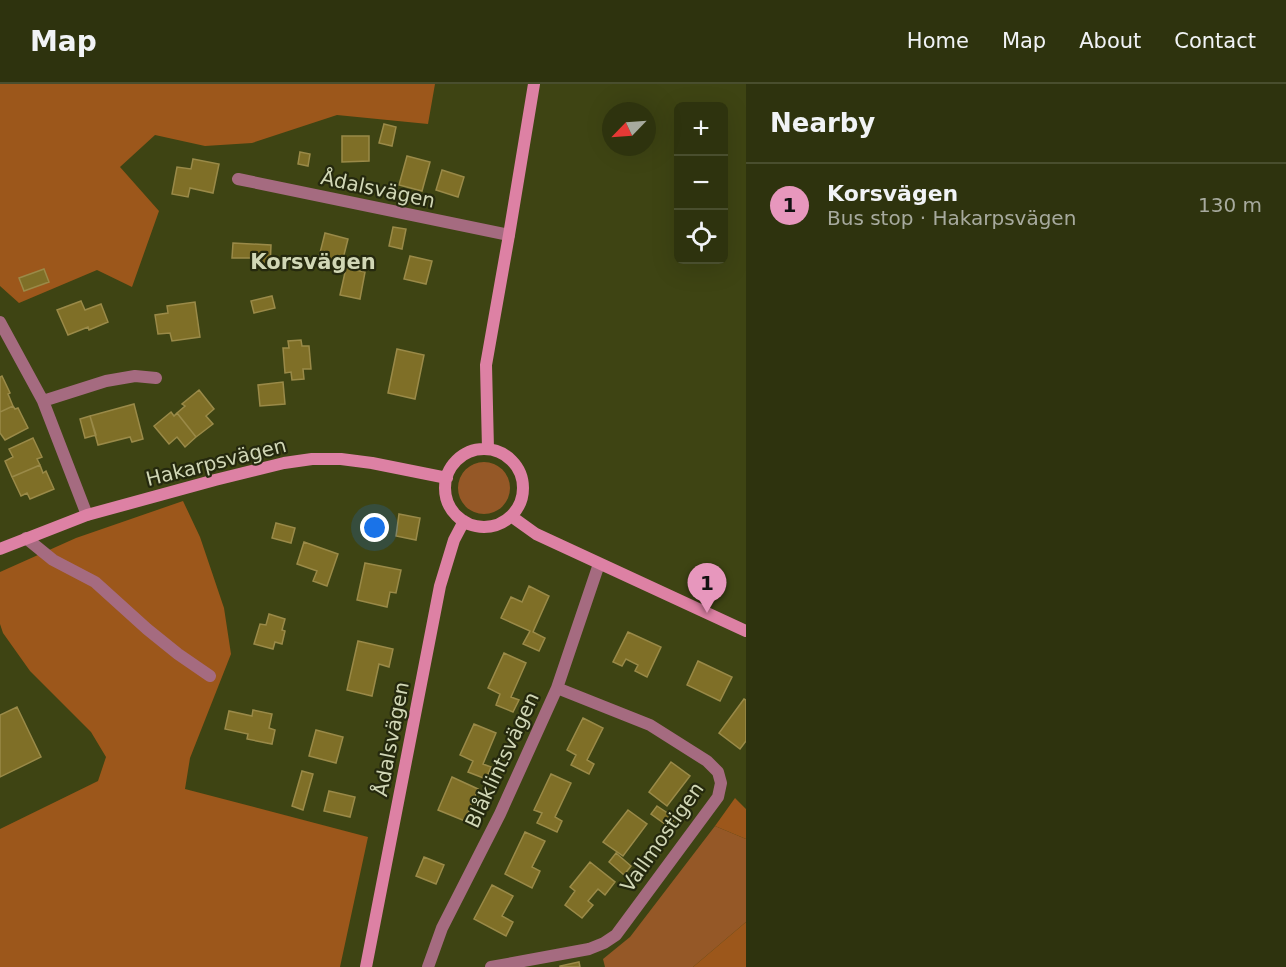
<!DOCTYPE html>
<html lang="en">
<head>
<meta charset="utf-8">
<style>
	:root { --surface:#2e330e; --page:#3a3f1c; --text:#f1f3f6; --muted:#a7aa9e; --line:#494e2e; --accent:#e797bd }
	body { margin:0; font-family:"DejaVu Sans",sans-serif; background:var(--page); color:var(--text) }
	.controls { position:absolute; right:18px; top:18px; display:grid; overflow:hidden; border-radius:9px; box-shadow:0 6px 24px #0002 }
	.controls button { width:54px; height:54px; display:grid; place-items:center; padding:0; border:0; border-bottom:2px solid var(--line); background:var(--surface); color:var(--text); font:30px sans-serif }
	.compass { position:absolute; left:602px; top:18px; width:54px; height:54px; border-radius:50%; background:var(--surface); box-shadow:0 6px 24px #0002; rotate:245deg }
	.you { position:absolute; left:375px; top:444px; width:21px; height:21px; margin:-15px; border:4px solid #fff; border-radius:50%; background:#1a73e8; box-shadow:0 0 0 9px #1a73e833 }
	.badge { display:grid; place-items:center; width:39px; height:39px; border-radius:50%; background:var(--accent); color:#111; font-size:20px; font-weight:700 }
	.pin { position:absolute; translate:-50% -50px; filter:drop-shadow(0 2px 3px #0008) }
	.pin::after { content:''; position:absolute; top:32px; width:21px; height:18px; background:inherit; clip-path:polygon(0 0,100% 0,50% 100%) }
	.list { margin:0; padding:0; list-style:none }
	h2 { display:flex; justify-content:space-between; align-items:center; height:78px; margin:0; padding:0 24px; font-size:26px }
	h2 small { font-size:20px; font-weight:400; color:var(--muted) }
	.list li { display:grid; grid-template-columns:39px 1fr auto; gap:18px; align-items:center; box-sizing:border-box; height:84px; padding:0 24px; border-top:2px solid var(--line) }
	.list b { display:block; font-size:22px; white-space:nowrap }
	.list p { margin:0; font-size:20px; white-space:nowrap; color:var(--muted) }
	.list em { font-size:20px; font-style:normal; color:var(--muted) }
	.icon { flex:none; width:33px; height:33px; fill:none; stroke:currentColor; stroke-width:2; stroke-linecap:round; stroke-linejoin:round }
	.map { position:relative; flex:none; width:746px; height:883px; overflow:hidden }
	header { display:flex; align-items:center; gap:36px; box-sizing:border-box; height:84px; padding:0 30px; background:var(--surface); border-bottom:2px solid var(--line) }
	header strong { font-size:28px }
	nav { display:flex; gap:33px; margin-inline-start:auto; font-size:21px }
	main { display:flex }
	aside { flex:1; background:var(--surface) }
	.map>svg:first-child { display:block }
</style>
</head>
<body>
<header>
<strong>Map</strong>
<nav><a>Home</a><a>Map</a><a>About</a><a>Contact</a></nav>
</header>
<main>
<div class="map">
<svg width="746" height="883" viewBox="0 0 746 883">
	<rect width="100%" height="100%" fill="#3e4413"/>
	<path fill="#955827" d="M458 404a26 26 0 1 1 52 0a26 26 0 1 1-52 0Z
		M715,742l31,13v83l-53,45h-88l-2,-8 27,-22z"/>
	<path fill="#9c571b" d="M0,0h435l-7,40 -91,-9 -85,28 -47,3 -50,-11 -35,32 39,44 -27,76 -35,-17 -78,33 -19,-17z
		M183,417l17,36 24,71 7,46 -41,104 -5,31 183,48 -28,130h-340v-138l98,-48 8,-24 -15,-25 -61,-61 -27,-38 -3,-9v-52l76,-34z
		M735,714l11,11v30l-31,-13z
		M746,838v45h-53z"/>
	<path fill="#7f6f27" stroke="#9a8a48" stroke-width="1.5" d="M384,40l12,3 -4,19 -13,-3z
		M342,52h27v25l-27,1z
		M300,68l10,2 -2,12 -10,-2z
		M407,72l23,6 -8,29 -23,-6z
		M193,75l26,5 -6,29 -23,-5 -2,9 -16,-3 5,-27 14,2z
		M442,86l22,7 -6,20 -22,-7z
		M393,143l13,2 -4,20 -13,-3z
		M325,149l23,6 -6,24 -23,-6z
		M233,159l38,2 -1,24 -18,-1v-10h-20z
		M410,172l22,5 -6,23 -22,-5z
		M346,184l19,4 -5,27 -20,-4z
		M44,185l5,13 -25,9 -5,-13z
		M272,212l3,12 -21,5 -3,-12z
		M81,217l4,9 16,-6 7,18 -19,8 -1,-3 -20,8 -11,-25z
		M195,218l5,35 -28,4 -2,-8 -12,1 -3,-19 13,-2 -1,-7z
		M301,256l1,6h7l2,23h-8l1,10 -12,1 -1,-8 -6,1 -2,-25h6l-1,-7z
		M397,265l27,6 -9,44 -27,-6z
		M2,292l8,17 -2,1 5,12 -13,6v-35z
		M283,298l2,22 -25,2 -2,-21z
		M199,306l15,19 -8,7 7,8 -17,13 -19,-24 8,-7 -3,-2z
		M134,320l9,35 -11,3 -2,-5 -32,8 -8,-29z
		M13,322l2,3 3,-1 10,20 -23,12 -5,-7v-21z
		M171,328l3,4 3,-3 19,24 -11,10 -8,-10 -8,7 -15,-18z
		M90,332l6,19 -11,3 -5,-19z
		M33,354l9,19 -5,2 3,6 -28,12 -7,-16 8,-4 -4,-8z
		M40,381l3,8 3,-2 8,18 -24,10 -3,-6 -6,3 -9,-19z
		M399,430l21,4 -4,22 -20,-4z
		M276,439l19,5 -4,15 -19,-5z
		M304,458l34,12 -11,32 -14,-5 4,-10 -20,-7z
		M365,479l36,7 -5,23 -6,-1 -3,15 -30,-7z
		M529,502l20,10 -16,36 12,6 -6,13 -16,-7 7,-13 -29,-13 10,-21 11,5z
		M269,530l16,5 -3,11 3,1 -3,13 -7,-2 -2,7 -19,-5 6,-20 6,1z
		M628,548l33,15 -14,30 -12,-6 3,-6 -12,-6 -4,7 -9,-4z
		M358,557l35,8 -4,18 -10,-3 -7,32 -25,-6z
		M504,569l22,10 -15,34 8,3 -6,12 -17,-7 4,-11 -12,-6z
		M698,577l34,16 -12,24 -33,-16z
		M744,615l2,1v41l-6,8 -21,-16z
		M17,623l24,50 -41,20v-62z
		M253,626l19,4 -3,14 6,2 -3,14 -25,-5 1,-5 -23,-5 4,-18 23,5z
		M583,634l20,10 -16,32 7,4 -5,10 -18,-9 5,-10 -9,-5z
		M474,640l22,9 -13,31 8,3 -5,12 -18,-7 5,-11 -13,-6z
		M316,646l27,7 -7,26 -27,-7z
		M671,678l19,14 -23,30 -18,-14z
		M302,687l11,3 -10,36 -11,-4z
		M551,690l20,9 -16,34 7,4 -5,11 -20,-9 5,-10 -8,-3z
		M452,693l26,12 -13,32 -27,-11z
		M329,707l26,6 -5,20 -26,-6z
		M657,722l18,12 -6,9 -18,-13z
		M628,726l19,14 -24,32 -20,-14z
		M525,748l20,9 -13,26 8,4 -8,17 -27,-14z
		M616,769l15,13 -7,9 -15,-13z
		M424,773l20,8 -8,19 -20,-8z
		M590,778l25,20 -10,13 -7,-6 -10,12 5,4 -11,13 -17,-13 10,-14 -5,-4z
		M492,801l21,11 -11,20 11,6 -7,14 -32,-17z
		M579,878l1,5h-20v-1z"/>
	<g fill="none" stroke-linecap="round" stroke-linejoin="round">
		<path stroke="#a56b80" stroke-width="12" d="M238,95l271,56
			M0,238l43,79 44,114
			M43,317l63,-20 29,-5 21,2
			M26,454l27,22 42,22 52,47 31,25 32,22
			M428,883l14,-39 58,-114 57,-126 42,-124
			M491,883l98,-18 15,-6 12,-8 102,-138 3,-14 -3,-11 -11,-11 -57,-36 -93,-37"/>
		<path stroke="#dd81a4" stroke-width="12" d="M488,365l-2,-84 23,-130 25,-151
			M445 404a39 39 0 1 1 78 0a39 39 0 1 1-78 0Z
			M511,432l25,18 210,97
			M0,465l87,-34 128,-35 69,-17 28,-4h29l31,4 75,15
			M366,883l74,-381 14,-46 10,-19"/>
	</g>
	<g text-anchor="middle" stroke-width="4.5" stroke-linejoin="round" paint-order="stroke">
		<g font-size="20" fill="#d1d7b6" stroke="#25290e">
			<text transform="translate(378 105) rotate(12)" y="7">Ådalsvägen</text>
			<text transform="translate(216 378) rotate(-14)" y="7">Hakarpsvägen</text>
			<text transform="translate(391 655) rotate(-79)" y="7">Ådalsvägen</text>
			<text transform="translate(502 676) rotate(-65)" y="7">Blåklintsvägen</text>
			<text transform="translate(662 753) rotate(-55)" y="7">Vallmostigen</text>
		</g>
		<g font-size="21" font-weight="bold" fill="#d1d7b6" stroke="#25290e">
			<text x="313" y="185">Korsvägen</text>
		</g>
	</g>
</svg>
<div class="controls">
<button>+</button>
<button>−</button>
<button><svg class="icon" aria-label="locate" viewBox="0 0 24 24"><circle cx="12" cy="12" r="6"/><path d="M12 2v4M12 18v4M2 12h4M18 12h4"/></svg></button>
</div>
<svg class="compass" viewBox="-18 -18 36 36"><path d="M0-13l5 13h-10z" fill="#e53935"/><path d="M0 13l5-13h-10z" fill="#a7aa9e"/></svg>
<div class="you"></div>
<div class="pin badge" style="left:707px;top:529px">1</div>
</div>
<aside>
<h2>Nearby<small></small></h2>
<ul class="list">
<li><span class="badge">1</span><div><b>Korsvägen</b><p>Bus stop · Hakarpsvägen</p></div><em>130 m</em></li>
</ul>
</aside>
</main>
</body>
</html>
